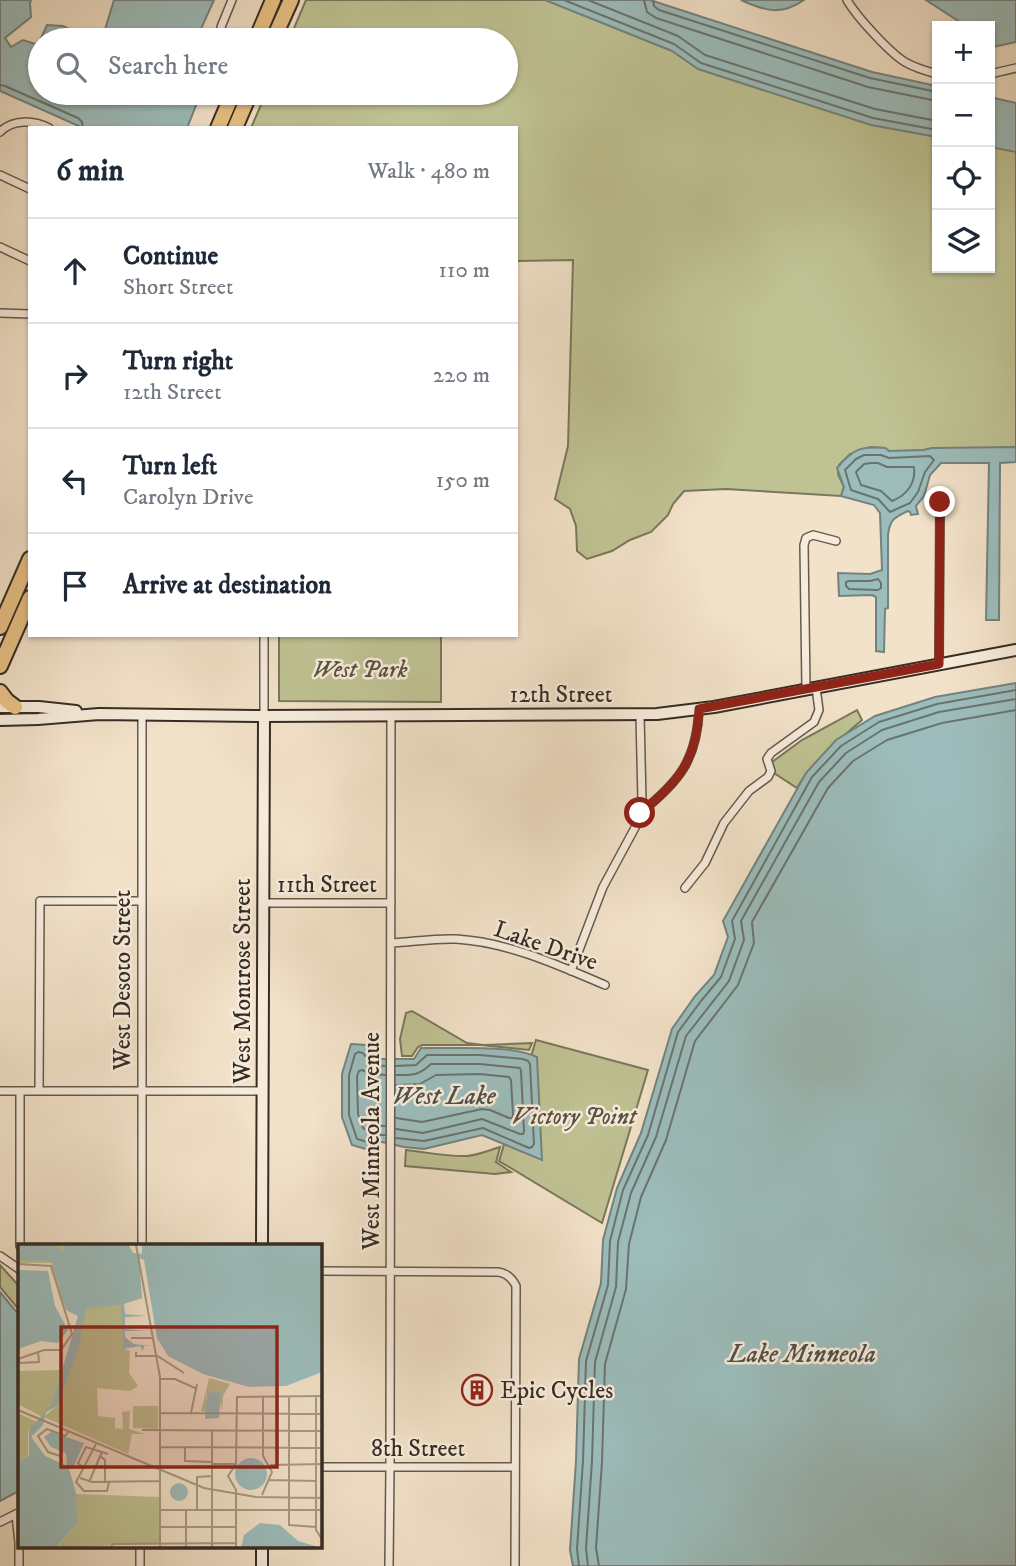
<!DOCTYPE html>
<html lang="en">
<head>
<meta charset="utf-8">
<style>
	:root { --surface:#fff; --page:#f2f2f3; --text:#1f2937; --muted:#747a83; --line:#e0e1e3 }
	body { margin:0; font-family:"IM FELL DW Pica",serif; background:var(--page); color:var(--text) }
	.controls { position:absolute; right:21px; top:21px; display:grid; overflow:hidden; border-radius:0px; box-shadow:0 2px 5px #0004 }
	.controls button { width:63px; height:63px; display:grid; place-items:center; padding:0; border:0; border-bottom:2px solid var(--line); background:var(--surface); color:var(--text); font:35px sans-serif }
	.stop { position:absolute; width:21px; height:21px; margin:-16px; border:5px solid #8f2418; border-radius:50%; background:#fff }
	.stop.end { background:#8f2418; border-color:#fff; box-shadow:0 2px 7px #0008 }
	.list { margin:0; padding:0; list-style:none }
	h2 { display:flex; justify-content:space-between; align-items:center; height:91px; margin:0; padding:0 28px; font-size:30px }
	h2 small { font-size:23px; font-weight:400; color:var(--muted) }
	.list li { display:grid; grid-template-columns:46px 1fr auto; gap:21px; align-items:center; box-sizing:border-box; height:105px; padding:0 28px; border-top:2px solid var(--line) }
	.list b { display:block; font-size:26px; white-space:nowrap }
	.list p { margin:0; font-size:23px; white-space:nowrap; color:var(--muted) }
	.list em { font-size:23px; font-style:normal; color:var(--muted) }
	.icon { flex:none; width:38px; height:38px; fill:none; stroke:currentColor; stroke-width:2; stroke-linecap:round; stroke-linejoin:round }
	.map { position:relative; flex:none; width:1016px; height:1566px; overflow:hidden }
	.search { position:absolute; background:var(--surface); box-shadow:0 2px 5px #0004; left:28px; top:28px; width:490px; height:77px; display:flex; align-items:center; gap:18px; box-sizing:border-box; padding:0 24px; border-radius:38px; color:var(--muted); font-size:26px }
	.panel { position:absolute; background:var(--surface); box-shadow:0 2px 5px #0004; left:28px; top:126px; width:490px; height:511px; border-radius:0px }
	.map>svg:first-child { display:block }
</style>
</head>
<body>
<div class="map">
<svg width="1016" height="1566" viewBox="0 0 1016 1566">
	<rect width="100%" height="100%" fill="#f2e2c9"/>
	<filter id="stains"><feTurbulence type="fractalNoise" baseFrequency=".00286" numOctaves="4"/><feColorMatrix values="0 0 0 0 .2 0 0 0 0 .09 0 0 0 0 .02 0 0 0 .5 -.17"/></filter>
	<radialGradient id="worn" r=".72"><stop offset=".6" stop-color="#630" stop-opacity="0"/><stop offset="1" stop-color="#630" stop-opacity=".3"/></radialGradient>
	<path fill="#bfc293" stroke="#7a775c" stroke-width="2" d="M306,0h277l354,122v146h53v-134l26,6v310l-127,1 -4,-3 -15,-1 -20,7 -11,11 -1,9 6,13 -3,9 -115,-7 -42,2 -11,13 -5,11 -17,17 -21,8 -18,11 -25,8 -10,-8 -1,-25 -6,-17 -15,-10 13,-53 5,-186 -57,1v-133h-265l15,-35h240v-53h-217z
		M279,635h162v67l-162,-1z
		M857,710l5,10c-24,21 -49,40 -65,68l-26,-17 -3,-6 34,-25z
		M412,1011l55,32 17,2 48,-2 -3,7 -48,-5h-59l-4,2 -6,9h-10l-2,-17 6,-26z
		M536,1040l112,30 -46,153 -103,-62z
		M500,1147l-4,15 15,10 -16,2 -90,-8 1,-16c20,2 41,7 61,6 11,-1 23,-6 33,-9z
		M0,1265l19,21v24l-19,-23z"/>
	<path fill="#9cbdbc" stroke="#73837f" stroke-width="2" d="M0,0h31l-1,3 1,14 -26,21 6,9 12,-7 15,5 9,-20 16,1 26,13 14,-3 11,-36h100l-18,40h-156v53h161l-14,35h-104l-83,-37z
		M545,0h105l222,72 65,14v51l-66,-12 -173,-56 -26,-18z
		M741,0h63c-23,16 -39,11 -63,0z
		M926,0h90v42l-23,5 -3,-2v-19h-24z
		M990,97l26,6v49l-26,-5z
		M1016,447v15l-16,1 -1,157h-13l3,-157h-48l-11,12 -6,21 -8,10 2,8 -7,1 -1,-3 -2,-1c-14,7 -18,8 -20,24v73l-3,1 -1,43 -8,-1v-54l-4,-2 -33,1 -1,-23 32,1 12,-4 -2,-57 -6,-8 -33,-9 3,-9 -7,-19c16,-19 23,-22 48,-20l4,3 34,-1 9,-2z
		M1016,683v883h-443l-3,-16 6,-89 3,-102 22,-76 2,-43 14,-52 24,-55 31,-104 23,-33 19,-21 8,-22 6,-16 -5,-16 83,-148 30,-33 39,-24 60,-19z
		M351,1044l16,1 8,14h39l7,-11c33,1 87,-4 116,9l5,103 -60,-25 -58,14 -20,-2 -26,-6 -1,6 -8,3 -17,-5 -10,-28v-43z
		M0,1292l19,23v176l-19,10z"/>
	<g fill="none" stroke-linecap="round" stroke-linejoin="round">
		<path stroke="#697470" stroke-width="2" d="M564,0l110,44 27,19 172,55 64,12
			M588,0l90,36 27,19 170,54 62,12
			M644,0l3,12 9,6 212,69 69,14
			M653,0l1,6 5,4 211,68 67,14
			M0,85l5,1 73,32 4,4 1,6
			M864,455h17l8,3 41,-2 4,4 -9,12 -7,20 -8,11 -20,9 -12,-13 -27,-9 -6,-20 11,-11z
			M871,463h7l9,4h27c2,16 -7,28 -22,34l-11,-10 -20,-6 -5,-13 8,-8z
			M878,579l3,4v5l-3,2 -29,-1 -3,-3v-4l3,-1h21z
			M396,1118l26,4 60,-13 8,1 19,8h3l1,-3 -2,-35 -2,-3 -29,-3 -44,1 -16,9 -24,1
			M385,1126h-9l-10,4 -3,-2 -5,-14 -1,-38 2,-5 3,-1 10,4 13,1
			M396,1129l27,4 59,-14 38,15h3l1,-3 -3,-60 -1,-3 -40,-4h-49c-13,12 -18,11 -35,11
			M385,1135h-9l-8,7 -11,-3 -8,-24v-40l6,-21 3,-2 5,1 9,12 13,1
			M396,1138l28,3 59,-13 46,20 3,-1 2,-3 -4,-80 -2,-3 -5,-2 -43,-4h-53l-11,10 -20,1
			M579,1566l-2,-17 6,-88 3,-100 22,-76 2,-44 13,-51 25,-55 30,-103 23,-31 20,-24 14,-38 -3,-18 80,-144 29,-31 38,-24 58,-18 79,-14
			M588,1566l-2,-18 6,-87 3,-99 21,-75 2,-45 13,-49 25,-56 30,-101 43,-55 15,-41 -3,-19 78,-139 27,-29 36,-23 57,-18 77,-13
			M599,1566l-3,-18 6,-86 3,-98 21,-75 3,-45 12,-47 25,-57 29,-99 43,-56 16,-42 -2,-21 76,-134 25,-27 34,-21 55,-17 74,-13"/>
		<g stroke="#655a4d" stroke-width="10">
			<path id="street" d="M847,0c9,16 43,53 58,62 10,6 21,9 32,12
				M230,40l-7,-5 -2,-8 11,-27
				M990,74l26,-6
				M0,132c13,-13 33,-12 49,-4
				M0,175l30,14
				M0,247l30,14
				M0,313l30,1
				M939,664l1,-162
				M806,689l-2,-144 2,-7 7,-3 23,6
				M264,716v-81
				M640,813c39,-31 57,-53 59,-104
				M685,888l20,-25 19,-40 25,-32 19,-14 3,-6 -4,-12 4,-6 43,-31 5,-12 -3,-22
				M263,903h128
				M391,943c22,-1 43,-5 65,-4 52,3 102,26 149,46
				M571,971l32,-84 34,-63 5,-23 -2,-86
				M0,1091h263
				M39,1091l1,-190h102
				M20,1246v-155
				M142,1246v-532
				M0,1256l19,13
				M320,1271l178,1c9,1 14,6 18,14l-1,280
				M320,1467h195
				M16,1515l3,28v23
				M0,1522l18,-9
				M140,1547v19
				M389,1566l1,-99 1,-752"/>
		</g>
		<g stroke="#362c24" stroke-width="14">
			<path id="secondary" d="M0,707h39l37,4
				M0,720l38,-1 61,-5 165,2 393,-2 57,-7 302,-57
				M262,1246l2,-530
				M262,1566v-19"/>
		</g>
		<g stroke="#362c24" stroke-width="18">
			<path id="highway" d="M256,40l17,-40
				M273,40l18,-40
				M218,128l15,-35
				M235,128l15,-35
				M0,627l30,-68
				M0,666l30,-68
				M0,692l7,9 8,6"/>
		</g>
		<use href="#street" stroke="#f7ecdc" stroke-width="7"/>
		<use href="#secondary" stroke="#f7ecdc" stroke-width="10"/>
		<use href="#highway" stroke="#e9c184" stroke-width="14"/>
	</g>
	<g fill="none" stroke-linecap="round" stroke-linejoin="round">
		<path stroke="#8f2418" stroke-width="9" d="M640,813c39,-31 57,-53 59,-104l240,-45 1,-162"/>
	</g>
	<defs>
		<g id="building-ring" transform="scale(1.575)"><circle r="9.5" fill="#f7ecdc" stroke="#8f2418" stroke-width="1.5"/><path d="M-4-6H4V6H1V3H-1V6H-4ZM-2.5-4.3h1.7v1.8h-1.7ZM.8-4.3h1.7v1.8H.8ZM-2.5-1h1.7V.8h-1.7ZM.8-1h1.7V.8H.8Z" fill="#8f2418"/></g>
	</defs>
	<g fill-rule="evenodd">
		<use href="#building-ring" x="477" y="1390"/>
	</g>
	<g text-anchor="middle" stroke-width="5" stroke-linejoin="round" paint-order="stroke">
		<g font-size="24" font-style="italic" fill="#585240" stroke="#f7ecdc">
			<text x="360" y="677">West Park</text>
			<text x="574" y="1124">Victory Point</text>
		</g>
		<g font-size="24" fill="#362c24" stroke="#f7ecdc">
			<text x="561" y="702">12th Street</text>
			<text x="327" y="892">11th Street</text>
			<text transform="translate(546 945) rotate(19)" y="8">Lake Drive</text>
			<text transform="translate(122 980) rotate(-90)" y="8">West Desoto Street</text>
			<text transform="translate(242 981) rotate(-90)" y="8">West Montrose Street</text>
			<text transform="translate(371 1141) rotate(-90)" y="8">West Minneola Avenue</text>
			<text x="418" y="1456">8th Street</text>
		</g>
		<g font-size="24" fill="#362c24" stroke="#f7ecdc" text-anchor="start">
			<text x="500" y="1398">Epic Cycles</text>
		</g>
		<g font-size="26" font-style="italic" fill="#50504a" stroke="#f7ecdc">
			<text x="444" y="1104">West Lake</text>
			<text x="802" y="1362">Lake Minneola</text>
		</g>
	</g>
	<g transform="translate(18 1244)">
		<rect width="304" height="304" fill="#f2e2c9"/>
		<path d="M0,1h57l-6,5 -3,19 19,28 -11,49 -19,58 -14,12 -23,-12v-33l46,-1 15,-55 -10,-3 -9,-13 -9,-36h-33zM104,60l1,44 7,3 -1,22 9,13 -8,5 -33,-3 1,28 17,2v10l8,1 -1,-17 8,-1 -1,18 16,5h-13l-4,20 -84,-37 13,-11 28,-99zM191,134l21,6 -7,12 -1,15 -3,-13 -13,-4 1,18 -6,-1zM115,162h25v23l-25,-1zM0,169l21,10 -11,7v25l-10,8zM58,250l83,3v46l-102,5 19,-24z" fill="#bfc293"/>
		<path d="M0,1h39l5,8 3,-8h64l4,8 9,1v-9h180v127l-36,14 -37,1 -46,-13 -35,-18 -11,-18 -13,-78 -5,-2 3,40 -18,6 1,10 21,2 -21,1v12l22,2h-22v6l9,7 17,2h-7l-1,5 -3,-5 -17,3 -2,-44 -35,4 -7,38 -22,59 -11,6 -3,13 -12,12 14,19 22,10 -1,-13 -15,-6 -7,-10 7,-5 33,11 -11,25 -4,1 7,24 1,30 -21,25h-38v-85l11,-8v-25l23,-26 26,-88 -12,-6 -14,-49 -34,-1zM0,26l30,1 7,35 13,24 -10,13 -17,-2 -23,8zM203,148l-2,26 -14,1 2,-26zM217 230a16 16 0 1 1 32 0a16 16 0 1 1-32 0ZM152 248a9 9 0 1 1 18 0a9 9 0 1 1-18 0ZM242,279l20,2 18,16 24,7h-81l3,-13z" fill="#9cbdbc"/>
		<path fill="none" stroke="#a79987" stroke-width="2" d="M118,1l24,132v171M0,20l33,2 21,68 -11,16h-17l-26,9M113,94h22M118,108v4h20M138,111l28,18M1,115v4l20,-1 -1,-10M142,135h15l20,9M271,152v129l27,2M0,166l186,78 52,9 67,1M142,169l163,1M173,169l6,-29M124,186l181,1M298,187v99l7,11M298,189v-37M78,200l-20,38 8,9h23l2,-9M142,203l163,1M167,203v14l27,1M42,212l-12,-4 -10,-16 9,-7 18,7 4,-5M82,212l5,4v22M194,220h23M252,221l53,-1M66,225l-6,-6 8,-16 22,7M62,234l12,4 68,-1M251,236l47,1M71,238l13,-30M244,251l10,-23 -9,-16v-60M142,266h163M168,266v38M179,266v-33l15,-1M142,283h76M92,304l3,-4 123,-1M194,304v-117M218,304v-58l-8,-14 8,-12 1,-67 86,-1"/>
		<path fill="#8f2418" fill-opacity="0.15" stroke="#8f2418" stroke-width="3.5" d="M43,83h216v140h-216z"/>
		<rect width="304" height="304" fill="none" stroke="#362c24" stroke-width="3.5"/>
	</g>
	<rect width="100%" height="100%" filter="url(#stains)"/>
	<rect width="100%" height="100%" fill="url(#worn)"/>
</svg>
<div class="controls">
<button>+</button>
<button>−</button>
<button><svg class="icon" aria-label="locate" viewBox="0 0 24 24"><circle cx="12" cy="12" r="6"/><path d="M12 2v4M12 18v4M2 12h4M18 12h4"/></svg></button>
<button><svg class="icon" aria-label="layers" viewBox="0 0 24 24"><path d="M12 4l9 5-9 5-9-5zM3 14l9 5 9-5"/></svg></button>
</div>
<div class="stop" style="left:640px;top:813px"></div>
<div class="stop end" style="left:940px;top:502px"></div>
<div class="search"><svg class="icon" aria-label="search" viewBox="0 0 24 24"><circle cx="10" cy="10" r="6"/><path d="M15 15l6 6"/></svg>Search here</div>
<section class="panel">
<h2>6 min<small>Walk · 480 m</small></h2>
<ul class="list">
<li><svg class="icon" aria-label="ahead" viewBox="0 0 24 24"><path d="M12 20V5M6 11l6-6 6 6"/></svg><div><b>Continue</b><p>Short Street</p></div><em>110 m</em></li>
<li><svg class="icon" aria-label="right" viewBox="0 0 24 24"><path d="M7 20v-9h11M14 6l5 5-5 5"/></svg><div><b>Turn right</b><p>12th Street</p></div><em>220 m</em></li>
<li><svg class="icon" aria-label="left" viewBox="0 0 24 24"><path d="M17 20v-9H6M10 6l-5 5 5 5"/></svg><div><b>Turn left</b><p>Carolyn Drive</p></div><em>150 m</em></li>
<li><svg class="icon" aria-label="arrive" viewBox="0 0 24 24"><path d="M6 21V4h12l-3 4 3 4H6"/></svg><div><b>Arrive at destination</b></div></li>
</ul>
</section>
</div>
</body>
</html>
